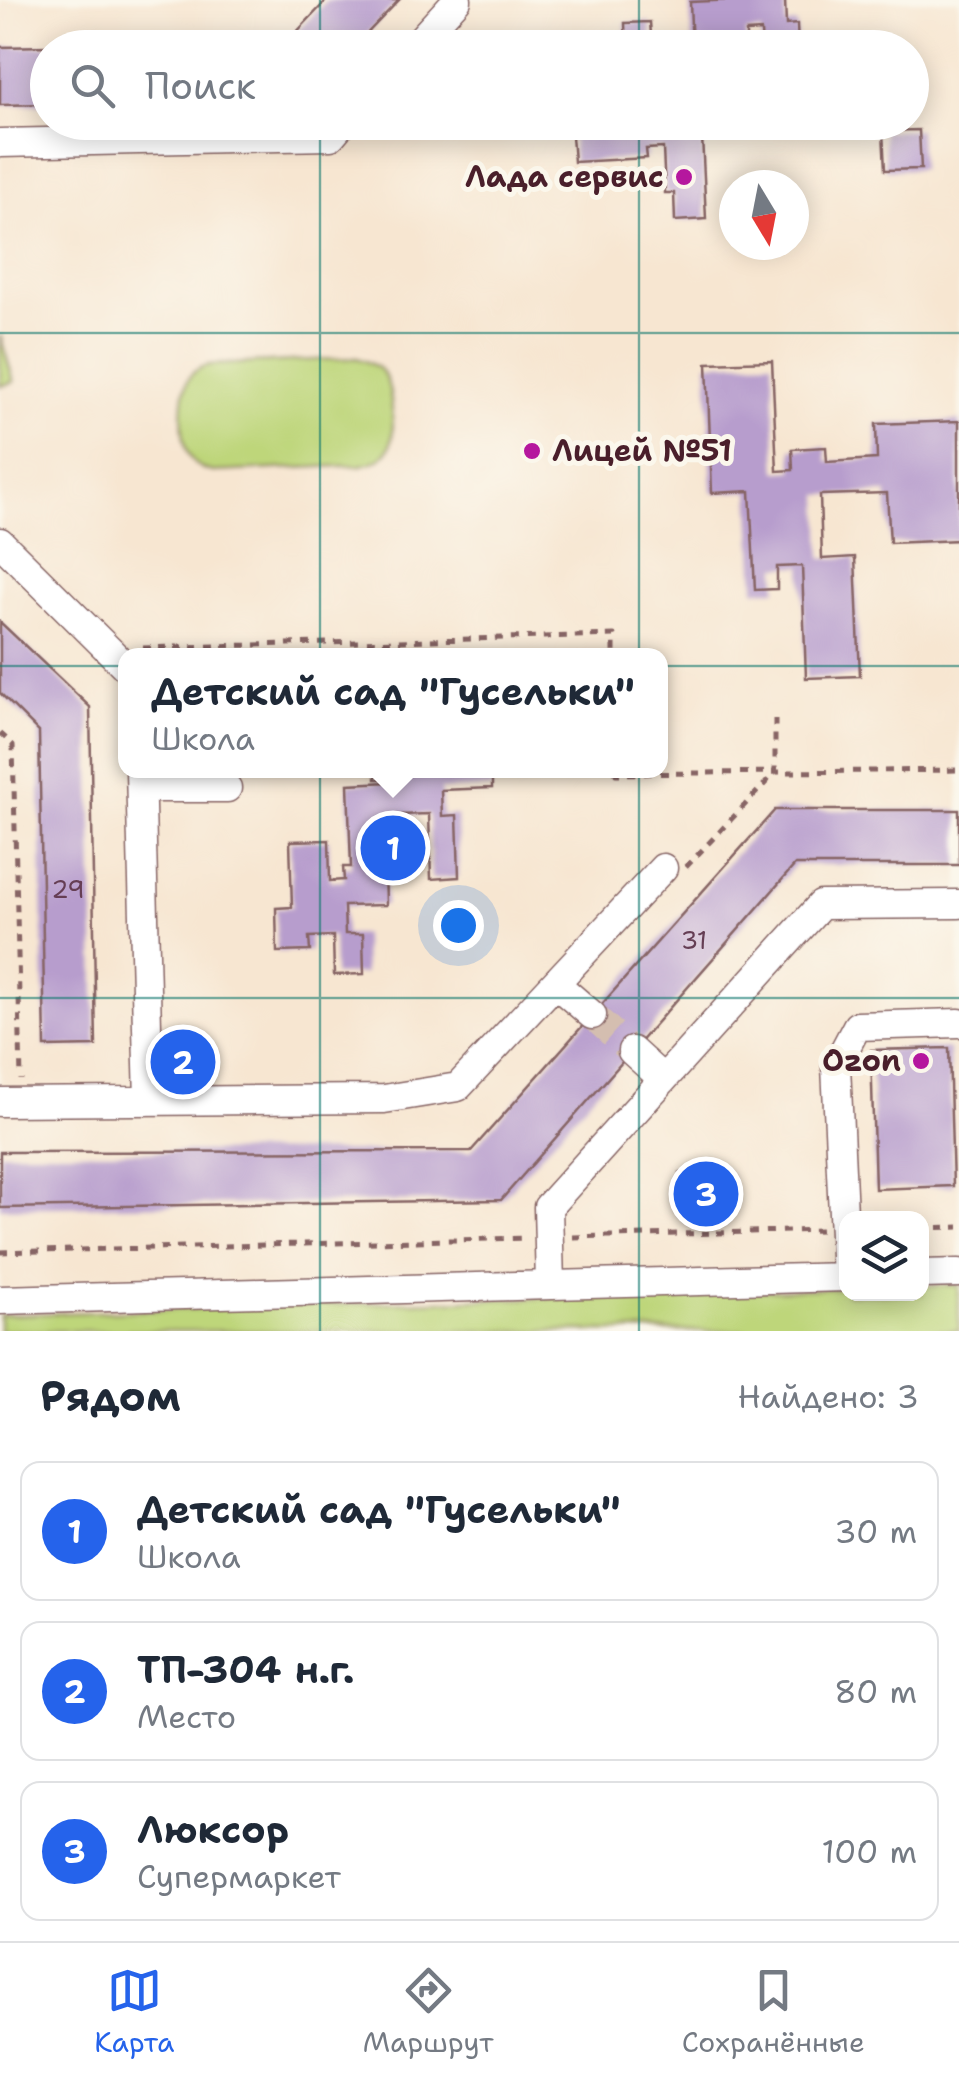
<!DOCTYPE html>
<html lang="ru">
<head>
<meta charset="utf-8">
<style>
	:root { --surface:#fff; --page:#f2f2f3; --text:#1f2937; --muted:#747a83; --line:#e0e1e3; --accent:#2563eb }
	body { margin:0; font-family:"Shantell Sans",sans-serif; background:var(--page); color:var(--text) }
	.controls { position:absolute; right:30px; bottom:30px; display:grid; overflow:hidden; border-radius:20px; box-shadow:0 5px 25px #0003 }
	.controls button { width:90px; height:90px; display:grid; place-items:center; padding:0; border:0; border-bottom:2px solid var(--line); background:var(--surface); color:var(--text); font:50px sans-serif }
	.compass { position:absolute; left:719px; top:170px; width:90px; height:90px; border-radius:50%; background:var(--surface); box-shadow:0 5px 25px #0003; rotate:170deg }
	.you { position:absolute; left:458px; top:925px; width:35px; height:35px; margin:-25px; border:8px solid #fff; border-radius:50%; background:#1a73e8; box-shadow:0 0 0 15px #1a73e833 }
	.badge { display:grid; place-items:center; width:65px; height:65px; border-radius:50%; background:var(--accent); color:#fff; font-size:32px; font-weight:700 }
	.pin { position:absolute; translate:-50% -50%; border:5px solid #fff; box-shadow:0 2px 10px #0006 }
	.popup { position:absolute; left:118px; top:648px; width:550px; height:130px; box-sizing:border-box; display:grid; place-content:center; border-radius:20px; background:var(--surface); filter:drop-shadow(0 2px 8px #0005); font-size:32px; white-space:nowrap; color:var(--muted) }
	.popup b { font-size:38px; color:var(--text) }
	.popup::after { content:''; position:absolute; left:50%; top:100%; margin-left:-20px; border:20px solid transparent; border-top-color:var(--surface) }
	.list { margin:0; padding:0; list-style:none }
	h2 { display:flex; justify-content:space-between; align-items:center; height:130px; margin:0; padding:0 40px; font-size:42px }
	h2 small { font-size:32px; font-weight:400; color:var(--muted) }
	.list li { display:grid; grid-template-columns:65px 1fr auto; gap:30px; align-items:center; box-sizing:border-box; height:140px; margin:0 20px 20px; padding:0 20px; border:2px solid var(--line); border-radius:20px }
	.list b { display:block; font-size:38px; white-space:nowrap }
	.list p { margin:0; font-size:32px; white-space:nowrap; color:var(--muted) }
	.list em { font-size:32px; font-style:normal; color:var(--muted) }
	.icon { flex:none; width:55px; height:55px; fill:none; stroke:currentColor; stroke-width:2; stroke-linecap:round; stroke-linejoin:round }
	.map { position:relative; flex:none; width:959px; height:1331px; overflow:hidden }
	.search { position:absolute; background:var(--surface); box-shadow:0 5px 25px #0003; left:30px; right:30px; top:30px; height:110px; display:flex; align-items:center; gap:25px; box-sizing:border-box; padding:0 35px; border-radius:55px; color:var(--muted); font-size:38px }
	.sheet { height:610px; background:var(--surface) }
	nav { display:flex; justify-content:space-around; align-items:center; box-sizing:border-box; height:140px; border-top:2px solid var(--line); background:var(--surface); font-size:28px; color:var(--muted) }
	nav a { display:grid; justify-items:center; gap:5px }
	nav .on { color:var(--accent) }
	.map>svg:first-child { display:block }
</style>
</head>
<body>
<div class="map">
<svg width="959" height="1331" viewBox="0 0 959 1331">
	<rect width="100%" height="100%" fill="#fbf7ec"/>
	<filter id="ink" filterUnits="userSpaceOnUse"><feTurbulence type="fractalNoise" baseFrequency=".01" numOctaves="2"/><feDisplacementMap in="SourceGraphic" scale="20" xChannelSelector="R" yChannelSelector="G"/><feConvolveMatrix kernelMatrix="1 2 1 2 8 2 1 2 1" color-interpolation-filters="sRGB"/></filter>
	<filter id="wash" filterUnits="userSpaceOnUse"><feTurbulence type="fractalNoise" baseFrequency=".0048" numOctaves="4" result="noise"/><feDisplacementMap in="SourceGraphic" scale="40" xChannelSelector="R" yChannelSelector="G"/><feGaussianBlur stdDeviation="2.25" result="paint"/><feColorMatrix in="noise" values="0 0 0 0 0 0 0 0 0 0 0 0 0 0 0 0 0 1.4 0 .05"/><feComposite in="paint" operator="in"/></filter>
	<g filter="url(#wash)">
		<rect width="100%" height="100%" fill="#f7e6d1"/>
		<path fill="#bed67a" stroke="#847a52" stroke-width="2.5" d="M0,335l14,47 -14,4z
			M357,358c9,3 20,7 26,15 9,13 14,65 5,77 -6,10 -16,13 -26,15l-149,7c-12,-3 -20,-7 -25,-19 -8,-16 -9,-68 5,-80 4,-4 10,-6 15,-8z
			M959,1285v46h-959v-16l846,-27v6h76v-8z"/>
		<g id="blocks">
			<path fill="#b79dcd" d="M327,0h72l-46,48h-259v-4l196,-5z
				M735,0h50l1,25 11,-1 1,24h-36l-1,-17 -15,1v10l-14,1v5h-40l-2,-46z
				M650,22l2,26h-26l-1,-25z
				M48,46v58l-48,1v-58z
				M691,122v14h11l4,83 -31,2 -1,-28h-9l-2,-45 -17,1 1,9 -73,4 -2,-26 31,-1v-12z
				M919,130l2,39 -36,1 -2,-39z
				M772,361l5,110 16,-1 -1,-21 34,-2 1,15 50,-3 -1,-35 83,-3v119l-69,3 -3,-50 -67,2 2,64 33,-2 5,119 -54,2 -4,-112 -25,1v22l-22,1 -5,-99 -38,2 -5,-130z
				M0,622l90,85 6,339 -51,1 -6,-315 -39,-39z
				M376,770h116v18l-51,2 1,26 15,-1 2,62 -28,2 -2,-65 -32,1 1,11h-14l2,79 -42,1 1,28h18l1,40 -30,1 -1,-39 -24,1 1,14 -33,1 -1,-44 16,-1 -2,-66 39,-1 1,41 14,-1 -1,-13h8l-3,-83 42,-2v-3h-14z
				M775,810h184v55h-164l-294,335 -501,8v-56l471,-1z
				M200,1048v27l-34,1v-27z
				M949,1048l4,138 -78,3 -4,-139z
				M680,1173h51l1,42 -51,1z"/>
		</g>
	</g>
	<g filter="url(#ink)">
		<use href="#blocks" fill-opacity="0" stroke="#876565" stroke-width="2.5"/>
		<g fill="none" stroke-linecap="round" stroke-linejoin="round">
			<path stroke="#d4beb0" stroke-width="28" stroke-dasharray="28 14" stroke-linecap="butt" d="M592,1015l40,36"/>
			<g stroke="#876565" stroke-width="31">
				<path id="minor" d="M413,48l44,-48
					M0,143l331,-7 12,-14
					M0,542l125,124
					M140,770l9,330
					M141,788h86
					M556,984l36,31
					M632,1051l31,28
					M0,1102l384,-3 74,-12 205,-219
					M922,1274l37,-1
					M846,1277l-10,-211 21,-40 102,-3
					M550,1285l-2,-78 273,-302 138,-1
					M0,1300l846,-23"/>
			</g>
			<path stroke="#876565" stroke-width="5" stroke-dasharray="8 8" stroke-linecap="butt" d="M143,648l471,-13v21
				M0,733l13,12 8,335
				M616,770v4l343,-4
				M686,867l89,-94v-54
				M922,1228l37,-1
				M573,1237l249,-7
				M0,1252l527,-14"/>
			<use href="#minor" stroke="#fff" stroke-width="28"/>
		</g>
	</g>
	<path fill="none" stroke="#0f766e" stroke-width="2.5" stroke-opacity="0.55" d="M320,0v48M639,0v48M320,122v1209M639,122v1209M0,333h959M0,666h959M0,998h959"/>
	<g fill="#b5179e" stroke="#fbf7ec" stroke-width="4">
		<circle cx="684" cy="177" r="10"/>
		<circle cx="532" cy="451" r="10"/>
		<circle cx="921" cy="1061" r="10"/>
	</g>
	<g text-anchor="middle" stroke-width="10" stroke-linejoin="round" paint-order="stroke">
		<g font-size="25" fill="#653e54">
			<text x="68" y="898">29</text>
			<text x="694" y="949">31</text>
		</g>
		<g font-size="30" font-weight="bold" fill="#4a1f2b" stroke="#fbf7ec" text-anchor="end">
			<text x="664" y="187">Лада сервис</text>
			<text x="552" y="461" text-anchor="start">Лицей №51</text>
			<text x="901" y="1071">Ozon</text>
		</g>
	</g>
</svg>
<div class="controls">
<button><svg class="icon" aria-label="layers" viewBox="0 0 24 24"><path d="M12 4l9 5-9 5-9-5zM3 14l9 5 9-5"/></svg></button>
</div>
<svg class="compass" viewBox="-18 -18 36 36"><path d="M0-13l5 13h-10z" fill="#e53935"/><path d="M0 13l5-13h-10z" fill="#747a83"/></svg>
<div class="you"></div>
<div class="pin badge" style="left:393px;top:848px">1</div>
<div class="popup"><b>Детский сад &quot;Гусельки&quot;</b>Школа</div>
<div class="pin badge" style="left:183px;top:1062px">2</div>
<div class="pin badge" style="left:706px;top:1194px">3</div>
<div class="search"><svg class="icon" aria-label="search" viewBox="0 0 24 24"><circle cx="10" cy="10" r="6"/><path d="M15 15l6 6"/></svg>Поиск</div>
</div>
<section class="sheet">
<h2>Рядом<small>Найдено: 3</small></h2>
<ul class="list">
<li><span class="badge">1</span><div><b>Детский сад &quot;Гусельки&quot;</b><p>Школа</p></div><em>30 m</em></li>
<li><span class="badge">2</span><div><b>ТП-304 н.г.</b><p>Место</p></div><em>80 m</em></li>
<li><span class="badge">3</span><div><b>Люксор</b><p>Супермаркет</p></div><em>100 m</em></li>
</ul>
</section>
<nav>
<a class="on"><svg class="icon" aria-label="map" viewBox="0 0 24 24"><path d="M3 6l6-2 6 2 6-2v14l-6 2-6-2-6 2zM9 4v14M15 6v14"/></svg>Карта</a>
<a><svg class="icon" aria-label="directions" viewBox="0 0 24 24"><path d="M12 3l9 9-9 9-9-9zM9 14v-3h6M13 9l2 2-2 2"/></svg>Маршрут</a>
<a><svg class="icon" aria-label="saved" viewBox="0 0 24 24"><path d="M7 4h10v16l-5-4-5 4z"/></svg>Сохранённые</a>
</nav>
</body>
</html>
